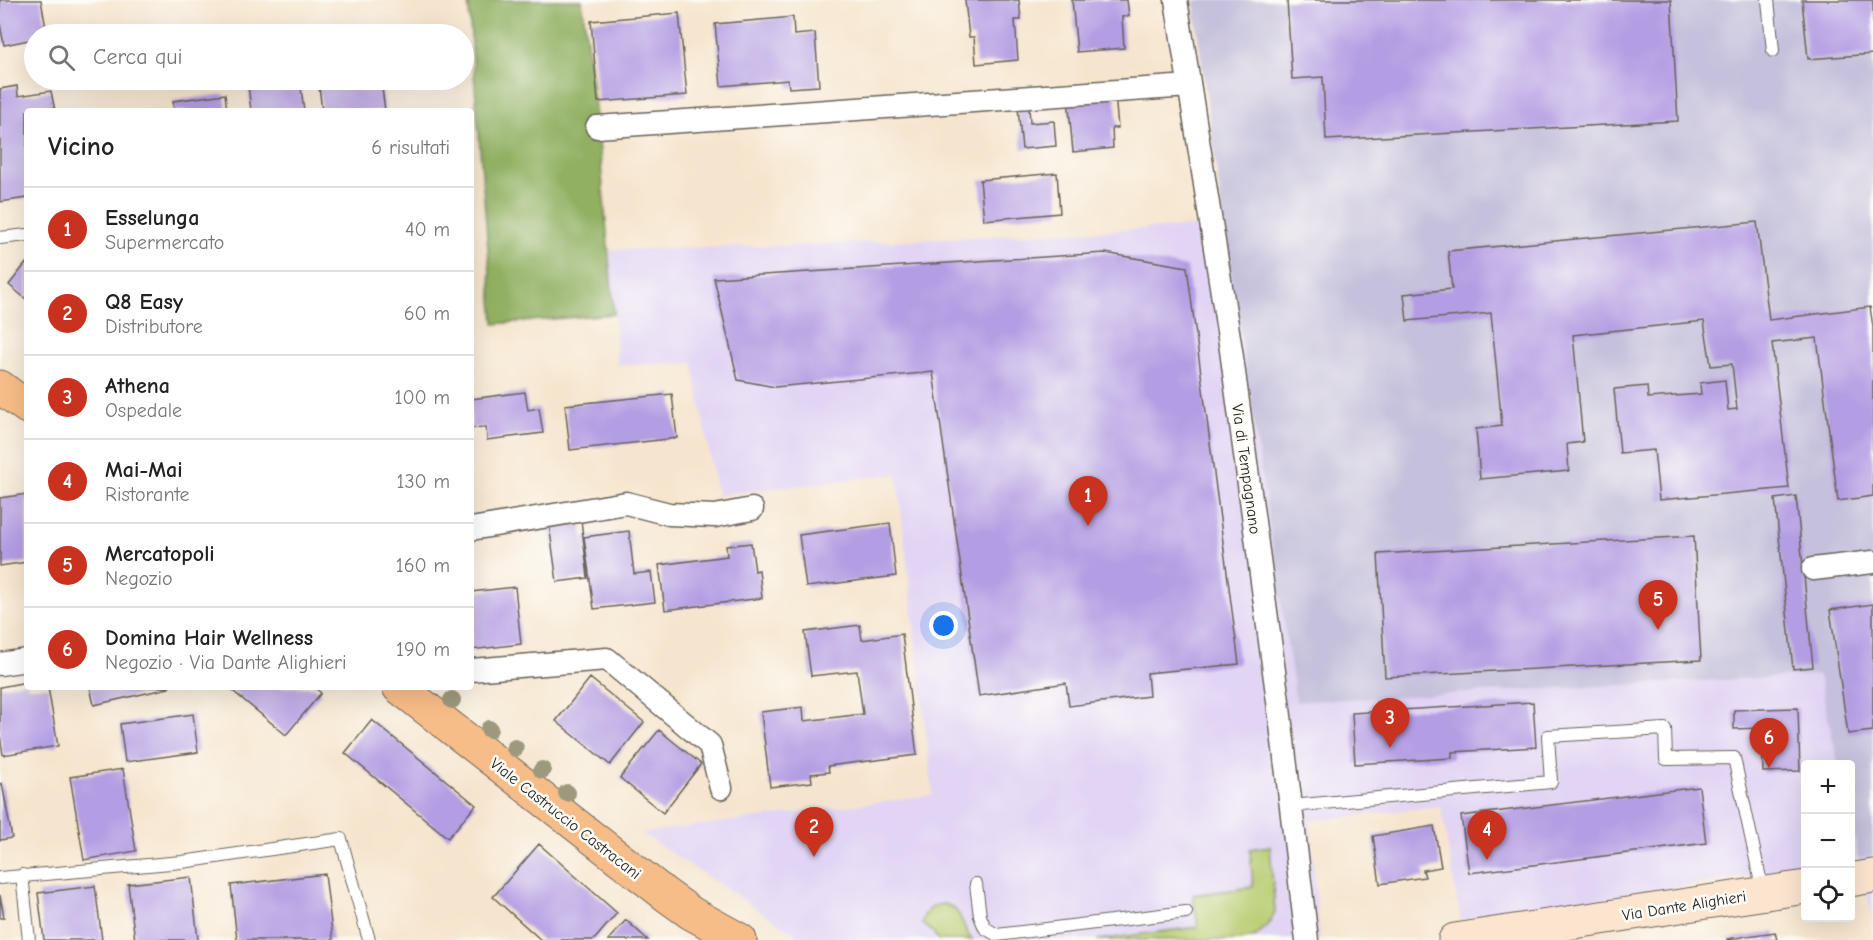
<!DOCTYPE html>
<html lang="it">
<head>
<meta charset="utf-8">
<style>
	:root { --surface:#fff; --page:#f6f6f6; --text:#222; --muted:#767676; --line:#e0e0e0; --accent:#c8321e }
	body { margin:0; font-family:"Comic Neue",sans-serif; background:var(--page); color:var(--text) }
	.controls { position:absolute; right:18px; bottom:18px; display:grid; overflow:hidden; border-radius:6px; box-shadow:0 6px 24px #0002 }
	.controls button { width:54px; height:54px; display:grid; place-items:center; padding:0; border:0; border-bottom:2px solid var(--line); background:var(--surface); color:var(--text); font:30px sans-serif }
	.you { position:absolute; left:944px; top:626px; width:21px; height:21px; margin:-15px; border:4px solid #fff; border-radius:50%; background:#1a73e8; box-shadow:0 0 0 9px #1a73e833 }
	.badge { display:grid; place-items:center; width:39px; height:39px; border-radius:50%; background:var(--accent); color:#fff; font-size:20px; font-weight:700 }
	.pin { position:absolute; translate:-50% -50px; filter:drop-shadow(0 2px 3px #0008) }
	.pin::after { content:''; position:absolute; top:32px; width:21px; height:18px; background:inherit; clip-path:polygon(0 0,100% 0,50% 100%) }
	.list { margin:0; padding:0; list-style:none }
	h2 { display:flex; justify-content:space-between; align-items:center; height:78px; margin:0; padding:0 24px; font-size:26px }
	h2 small { font-size:20px; font-weight:400; color:var(--muted) }
	.list li { display:grid; grid-template-columns:39px 1fr auto; gap:18px; align-items:center; box-sizing:border-box; height:84px; padding:0 24px; border-top:2px solid var(--line) }
	.list b { display:block; font-size:22px; white-space:nowrap }
	.list p { margin:0; font-size:20px; white-space:nowrap; color:var(--muted) }
	.list em { font-size:20px; font-style:normal; color:var(--muted) }
	.icon { flex:none; width:33px; height:33px; fill:none; stroke:currentColor; stroke-width:2; stroke-linecap:round; stroke-linejoin:round }
	.map { position:relative; flex:none; width:1873px; height:940px; overflow:hidden }
	.search { position:absolute; background:var(--surface); box-shadow:0 6px 24px #0002; left:24px; top:24px; width:450px; height:66px; display:flex; align-items:center; gap:15px; box-sizing:border-box; padding:0 21px; border-radius:33px; color:var(--muted); font-size:22px }
	.panel { position:absolute; background:var(--surface); box-shadow:0 6px 24px #0002; left:24px; top:108px; width:450px; height:582px; border-radius:6px }
	.map>svg:first-child { display:block }
</style>
</head>
<body>
<div class="map">
<svg width="1873" height="940" viewBox="0 0 1873 940">
	<rect width="100%" height="100%" fill="#fdfcf7"/>
	<filter id="ink" filterUnits="userSpaceOnUse"><feTurbulence type="fractalNoise" baseFrequency=".0167" numOctaves="2"/><feDisplacementMap in="SourceGraphic" scale="12" xChannelSelector="R" yChannelSelector="G"/><feConvolveMatrix kernelMatrix="1 2 1 2 8 2 1 2 1" color-interpolation-filters="sRGB"/></filter>
	<filter id="wash" filterUnits="userSpaceOnUse"><feTurbulence type="fractalNoise" baseFrequency=".008" numOctaves="4" result="noise"/><feDisplacementMap in="SourceGraphic" scale="24" xChannelSelector="R" yChannelSelector="G"/><feGaussianBlur stdDeviation="1.35" result="paint"/><feColorMatrix in="noise" values="0 0 0 0 0 0 0 0 0 0 0 0 0 0 0 0 0 1.4 0 .05"/><feComposite in="paint" operator="in"/></filter>
	<g filter="url(#wash)">
		<rect width="100%" height="100%" fill="#f6e5ce"/>
		<path fill="#e1d4f4" d="M1224,225l72,477 524,-27 18,89h-32l-1,103 -344,55 -20,-116 -131,15 10,118 -516,1 -163,-107 292,-38 -36,-321 -180,21 -24,-132 -76,2 -7,-115 190,-5z
			M1850,824l7,34 16,-2v65l-15,-62h-7z"/>
		<path fill="#c5c0db" d="M1193,0h680v856l-15,2 -7,-34 -1,-60h-12l-19,-89 -523,27 -72,-477z"/>
		<path fill="#b7cc70" stroke="#6a7446" stroke-width="1.5" d="M1270,846l5,66 -6,12 -13,12 -16,4h-143l101,-13 -5,-32 60,-8 -3,-38z
			M942,904c21,2 19,23 30,36h-34l-5,-8 -11,-8c2,-12 7,-18 20,-20z"/>
		<path fill="#91b062" stroke="#56663f" stroke-width="1.5" d="M468,0h114l17,141 15,173 -120,10z"/>
		<g id="blocks">
			<path fill="#b39de3" d="M0,0h41l6,34h-13v5l-30,6 -4,-21z
				M965,0h54l2,20h-6l3,40 -42,4 -2,-27h-5z
				M1072,0h55l2,16 -7,1 2,31 -47,4z
				M1287,0h384l7,121 -352,19 -3,-63 -31,2z
				M1802,0h71v54l-65,5z
				M679,13l8,82 -89,7 -7,-81z
				M793,17l1,18 21,-2 4,53 -30,2 -1,-8 -67,6 -6,-62z
				M287,80h13l4,31h-53l-3,-26z
				M370,80h11l4,31h-63l-3,-25z
				M17,86l1,10 33,-5 4,20h-28v87l-27,4v-113z
				M225,94l2,17h-53l-1,-10z
				M1115,94l3,34h-6l1,20 -40,4 -5,-54z
				M1029,107l1,16 24,-2 2,25 -34,3 -4,-41z
				M1057,173l3,40 -76,7 -4,-40z
				M1757,222l12,98 101,-13 3,20v169l-35,5 -21,-163 -45,5 17,145 -130,12 -5,-50 -34,3 -6,-64 33,-3 1,12 53,-4 -1,-11 25,-3 3,30 9,-1 -5,-45 -21,2 -7,-45 -131,14 10,107 -16,2 2,27 -89,8 -4,-50 26,-3 -11,-113 -84,8 -3,-27 48,-5 -4,-38z
				M1105,253l82,14 52,397 -92,9 2,23 -80,10 -3,-23 -87,13 -46,-324 -158,15 -37,-7 -24,-102z
				M27,262v38l-18,-15z
				M525,392l3,18 11,-2 4,25 -56,7 -1,-13 -15,1v-29z
				M672,394l5,44 -107,12 -5,-45z
				M27,494v68l-27,4v-68z
				M1796,496l17,171 -20,2 -18,-170z
				M581,520l7,58 -31,4 -8,-58z
				M890,523l6,53 -90,11 -7,-52z
				M629,531l5,43 17,-2 4,30 -61,7 -10,-72z
				M1694,536l7,124 -316,17 -7,-123z
				M751,543l4,28 4,-1 3,28 -97,12 -6,-45 68,-9 -1,-10z
				M515,587l6,57 -50,6v-58z
				M1873,604v127l-25,3 -18,-124z
				M860,625l2,15 40,-6 15,121 -89,11 1,6 -18,2 1,8 -42,5 -9,-75 42,-5 1,14 59,-7 -6,-43 -46,5 -6,-44z
				M590,678l54,44 -34,43 -54,-44z
				M27,682v5h21l10,59 -55,9 -3,-20v-48z
				M90,687h79v1l-75,17z
				M228,687h86l7,6 -35,42z
				M1533,702l3,45 -84,5v6l-97,6 -3,-51z
				M1798,708l2,63 -37,1 -1,-44 -28,1v-19z
				M193,714l5,38 -73,10 -5,-38z
				M372,720l104,85 -28,33 -103,-85z
				M659,730l42,34 -38,49 -43,-35z
				M123,769l13,82 -52,9 -14,-83z
				M2,783l10,55 -12,2v-56z
				M1699,787l7,56 -237,30 -8,-57z
				M1434,826l7,41 -18,3 2,7 -45,7 -7,-48z
				M539,844l78,69 -23,27h-53l-48,-43z
				M325,874l8,66h-96l-6,-55z
				M191,877l7,63h-63l-7,-56z
				M95,886l7,54h-58l-6,-47z
				M0,895l4,23h-4z
				M626,920l22,20h-40z
				M1775,932l2,8h-50v-1z"/>
		</g>
	</g>
	<g filter="url(#ink)">
		<use href="#blocks" fill-opacity="0" stroke="#68625a" stroke-width="1.5"/>
		<g fill="none" stroke-linecap="round" stroke-linejoin="round">
			<g stroke="#68625a" stroke-width="14">
				<path id="lane" d="M1768,0l5,51
					M0,238l27,-3
					M1291,806l260,-24 -3,-46 117,-7 1,30 68,-1 29,134
					M22,875l7,65
					M0,878l182,-16 159,-23 28,101
					M976,884l4,32 5,12 12,7 189,-23"/>
			</g>
			<g stroke="#68625a" stroke-width="25">
				<path id="street" d="M1176,0l55,350 49,366 27,224
					M597,127l592,-41
					M471,529l155,-26 43,11 46,2 37,-7
					M1813,569l60,-7
					M0,664l27,-4
					M471,670l136,-11 103,86 11,43"/>
			</g>
			<g stroke="#68625a" stroke-width="35">
				<path id="secondary" d="M1850,880l23,-4
					M1455,940l351,-53"/>
			</g>
			<g stroke="#68625a" stroke-width="35">
				<path id="primary" d="M0,387l27,20
					M399,687l267,208 25,18 49,27"/>
			</g>
			<use href="#lane" stroke="#fff" stroke-width="12"/>
			<use href="#street" stroke="#fff" stroke-width="22"/>
			<use href="#secondary" stroke="#fce5cf" stroke-width="33"/>
			<use href="#primary" stroke="#f7bd88" stroke-width="33"/>
		</g>
		<g fill="#9c997c">
			<circle cx="452" cy="700" r="9"/>
			<circle cx="489" cy="729" r="9"/>
			<circle cx="515" cy="748" r="9"/>
			<circle cx="542" cy="770" r="9"/>
			<circle cx="567" cy="793" r="9"/>
		</g>
	</g>
	<g text-anchor="middle" stroke-width="5" stroke-linejoin="round" paint-order="stroke">
		<g font-size="16" fill="#1c1c1c" stroke="#fdfcf7">
			<text transform="translate(1247 469) rotate(82)" y="6">Via di Tempagnano</text>
			<text transform="translate(566 818) rotate(38)" y="6">Viale Castruccio Castracani</text>
			<text transform="translate(1684 905) rotate(-9)" y="6">Via Dante Alighieri</text>
		</g>
	</g>
</svg>
<div class="controls">
<button>+</button>
<button>−</button>
<button><svg class="icon" aria-label="locate" viewBox="0 0 24 24"><circle cx="12" cy="12" r="6"/><path d="M12 2v4M12 18v4M2 12h4M18 12h4"/></svg></button>
</div>
<div class="you"></div>
<div class="pin badge" style="left:1088px;top:526px">1</div>
<div class="pin badge" style="left:814px;top:857px">2</div>
<div class="pin badge" style="left:1390px;top:748px">3</div>
<div class="pin badge" style="left:1487px;top:860px">4</div>
<div class="pin badge" style="left:1658px;top:630px">5</div>
<div class="pin badge" style="left:1769px;top:768px">6</div>
<div class="search"><svg class="icon" aria-label="search" viewBox="0 0 24 24"><circle cx="10" cy="10" r="6"/><path d="M15 15l6 6"/></svg>Cerca qui</div>
<section class="panel">
<h2>Vicino<small>6 risultati</small></h2>
<ul class="list">
<li><span class="badge">1</span><div><b>Esselunga</b><p>Supermercato</p></div><em>40 m</em></li>
<li><span class="badge">2</span><div><b>Q8 Easy</b><p>Distributore</p></div><em>60 m</em></li>
<li><span class="badge">3</span><div><b>Athena</b><p>Ospedale</p></div><em>100 m</em></li>
<li><span class="badge">4</span><div><b>Mai-Mai</b><p>Ristorante</p></div><em>130 m</em></li>
<li><span class="badge">5</span><div><b>Mercatopoli</b><p>Negozio</p></div><em>160 m</em></li>
<li><span class="badge">6</span><div><b>Domina Hair Wellness</b><p>Negozio · Via Dante Alighieri</p></div><em>190 m</em></li>
</ul>
</section>
</div>
</body>
</html>
